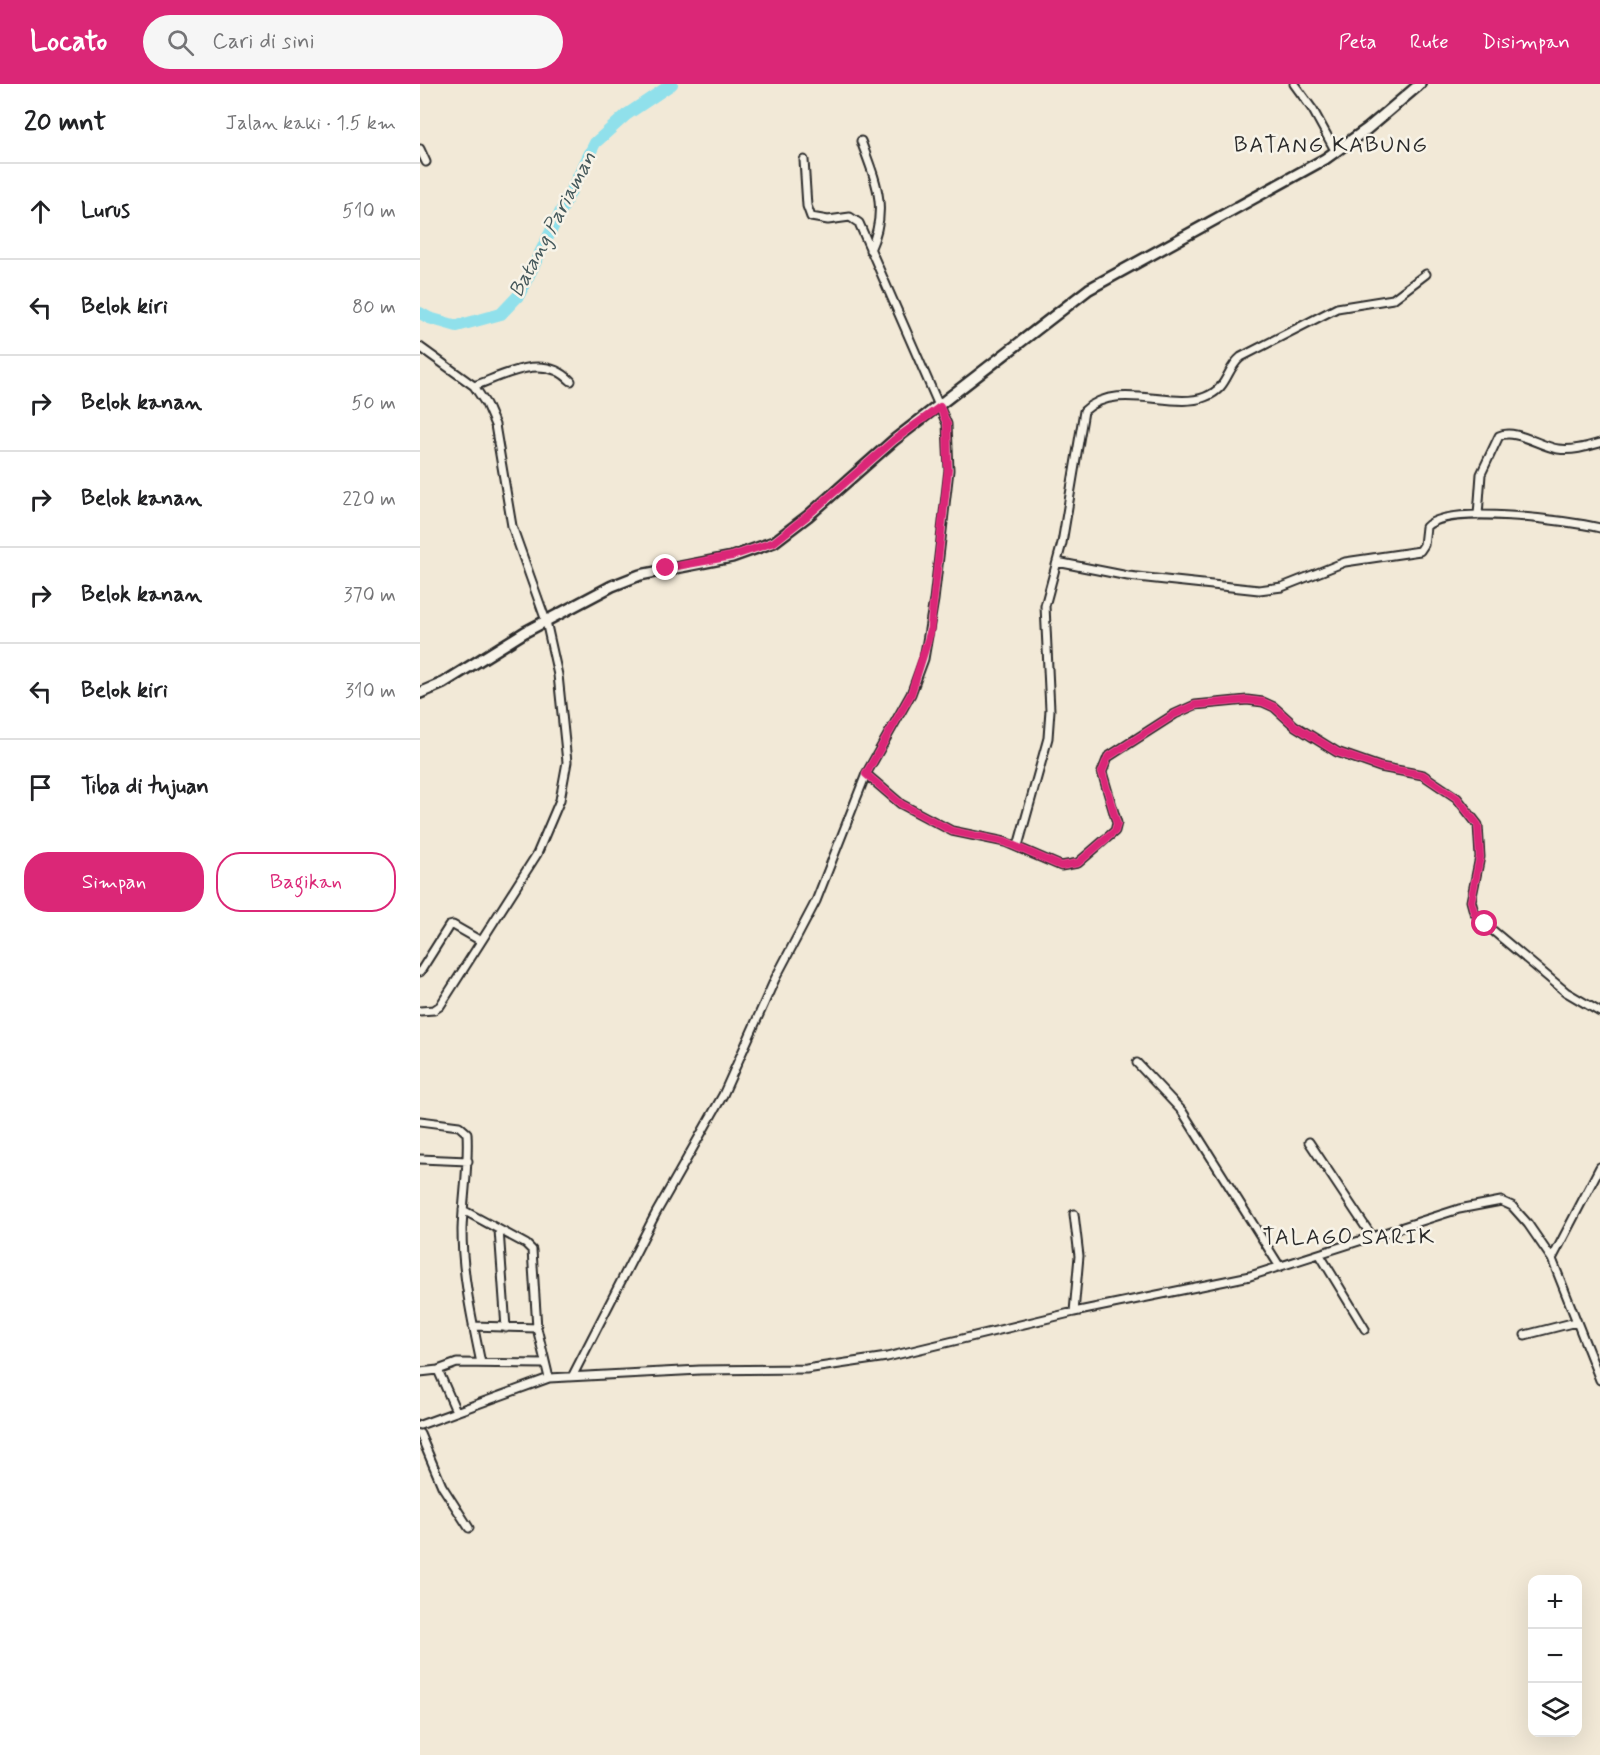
<!DOCTYPE html>
<html lang="id">
<head>
<meta charset="utf-8">
<style>
	:root { --surface:#fff; --page:#f6f6f6; --text:#202124; --muted:#757577; --line:#e0e0e0; --accent:#db2777 }
	body { margin:0; font-family:Mynerve,sans-serif; background:var(--page); color:var(--text) }
	.controls { position:absolute; right:18px; bottom:18px; display:grid; overflow:hidden; border-radius:12px; box-shadow:0 6px 24px #0002 }
	.controls button { width:54px; height:54px; display:grid; place-items:center; padding:0; border:0; border-bottom:2px solid var(--line); background:var(--surface); color:var(--text); font:30px sans-serif }
	.stop { position:absolute; width:18px; height:18px; margin:-14px; border:4px solid #db2777; border-radius:50%; background:#fff }
	.stop.end { background:#db2777; border-color:#fff; box-shadow:0 2px 6px #0008 }
	.list { margin:0; padding:0; list-style:none }
	h2 { display:flex; justify-content:space-between; align-items:center; height:78px; margin:0; padding:0 24px; font-size:26px }
	h2 small { font-size:20px; font-weight:400; color:var(--muted) }
	.list li { display:grid; grid-template-columns:39px 1fr auto; gap:18px; align-items:center; box-sizing:border-box; height:96px; padding:0 24px; border-top:2px solid var(--line) }
	.list b { display:block; font-size:22px; white-space:nowrap }
	.list em { font-size:20px; font-style:normal; color:var(--muted) }
	.actions { display:flex; gap:12px; padding:18px 24px }
	.actions a { flex:1; padding:14px 0; border:2px solid var(--accent); border-radius:24px; text-align:center; font-size:21px; color:var(--accent) }
	.actions .main { background:var(--accent); color:#fff }
	.icon { flex:none; width:33px; height:33px; fill:none; stroke:currentColor; stroke-width:2; stroke-linecap:round; stroke-linejoin:round }
	.map { position:relative; flex:none; width:1180px; height:1671px; overflow:hidden }
	header { display:flex; align-items:center; gap:36px; box-sizing:border-box; height:84px; padding:0 30px; background:var(--accent); color:#fff }
	header strong { font-size:28px }
	nav { display:flex; gap:33px; margin-inline-start:auto; font-size:21px }
	.search { width:420px; height:54px; background:var(--page); display:flex; align-items:center; gap:15px; box-sizing:border-box; padding:0 21px; border-radius:33px; color:var(--muted); font-size:22px }
	main { display:flex }
	aside { flex:1; background:var(--surface) }
	.map>svg:first-child { display:block }
</style>
</head>
<body>
<header>
<strong>Locato</strong>
<div class="search"><svg class="icon" aria-label="search" viewBox="0 0 24 24"><circle cx="10" cy="10" r="6"/><path d="M15 15l6 6"/></svg>Cari di sini</div>
<nav><a>Peta</a><a>Rute</a><a>Disimpan</a></nav>
</header>
<main>
<aside>
<h2>20 mnt<small>Jalan kaki · 1.5 km</small></h2>
<ul class="list">
<li><svg class="icon" aria-label="ahead" viewBox="0 0 24 24"><path d="M12 20V5M6 11l6-6 6 6"/></svg><div><b>Lurus</b></div><em>510 m</em></li>
<li><svg class="icon" aria-label="left" viewBox="0 0 24 24"><path d="M17 20v-9H6M10 6l-5 5 5 5"/></svg><div><b>Belok kiri</b></div><em>80 m</em></li>
<li><svg class="icon" aria-label="right" viewBox="0 0 24 24"><path d="M7 20v-9h11M14 6l5 5-5 5"/></svg><div><b>Belok kanan</b></div><em>50 m</em></li>
<li><svg class="icon" aria-label="right" viewBox="0 0 24 24"><path d="M7 20v-9h11M14 6l5 5-5 5"/></svg><div><b>Belok kanan</b></div><em>220 m</em></li>
<li><svg class="icon" aria-label="right" viewBox="0 0 24 24"><path d="M7 20v-9h11M14 6l5 5-5 5"/></svg><div><b>Belok kanan</b></div><em>370 m</em></li>
<li><svg class="icon" aria-label="left" viewBox="0 0 24 24"><path d="M17 20v-9H6M10 6l-5 5 5 5"/></svg><div><b>Belok kiri</b></div><em>310 m</em></li>
<li><svg class="icon" aria-label="arrive" viewBox="0 0 24 24"><path d="M6 21V4h12l-3 4 3 4H6"/></svg><div><b>Tiba di tujuan</b></div></li>
</ul>
<div class="actions"><a class="main">Simpan</a><a>Bagikan</a></div>
</aside>
<div class="map">
<svg width="1180" height="1671" viewBox="0 0 1180 1671">
	<rect width="100%" height="100%" fill="#f2e9d7"/>
	<filter id="ink" filterUnits="userSpaceOnUse"><feTurbulence type="fractalNoise" baseFrequency=".0167" numOctaves="2"/><feDisplacementMap in="SourceGraphic" scale="12" xChannelSelector="R" yChannelSelector="G"/><feConvolveMatrix kernelMatrix="1 2 1 2 8 2 1 2 1" color-interpolation-filters="sRGB"/></filter>
	<g filter="url(#ink)">
		<g fill="none" stroke-linecap="round" stroke-linejoin="round">
			<path stroke="#90e0eb" stroke-width="12" d="M0,229l9,5 28,8 44,-12 18,-19 76,-152 31,-28 46,-31"/>
			<g stroke="#2b2b2b" stroke-width="11">
				<path id="minor" d="M874,0l19,26 23,42
					M441,57c15,41 28,67 9,109
					M0,65l6,13
					M0,263l54,39 12,18 9,21 17,101 34,95 12,54 9,87 -7,38 -23,54 -97,152 -6,4 -14,1
					M54,302c31,-11 69,-34 97,-5
					M1058,431l3,-41 18,-38c16,-8 42,11 59,13 14,2 28,-2 42,-6
					M637,478l71,14 131,14 23,-3 63,-25 75,-11 4,-6 2,-18c21,-24 144,-6 174,1
					M446,690l35,30 51,27 53,11 56,24 17,-3 37,-32 2,-8 -15,-51 6,-15 67,-43 20,-9 52,-5 16,2 11,5 21,19 42,26 43,15 43,8 34,23 21,27 2,32 -9,44 3,11 11,12 81,68 34,20
					M598,762l30,-108 2,-28 -5,-104 17,-63 22,-132c33,-31 88,-1 121,-14 24,-9 20,-27 36,-40l96,-49 56,-9 33,-25
					M0,888l29,-46 4,-1 28,16
					M717,979l45,48 98,156
					M0,1037l39,5 8,7c2,33 -4,64 -5,97 0,44 10,90 19,133
					M889,1058l64,96
					M0,1075l48,2
					M43,1126l63,34 6,6 5,78 12,50
					M654,1130l5,42 -5,56
					M79,1146l7,98
					M900,1171l45,74
					M1132,1175l48,-92
					M53,1242l64,2
					M1105,1251l51,-13
					M18,1286l18,41
					M0,1288l18,-2 19,-7 88,1
					M153,1291l83,-162 67,-118 52,-116 41,-78 50,-127 45,-80 13,-35 10,-59 15,-130 -2,-46 -88,-201 -9,-6 -22,3 -17,-3 -4,-11 -3,-46
					M0,1341l129,-47 151,-8 106,-1 81,-12 187,-45 176,-36 209,-67 42,-8 11,5 16,18 24,35 48,121
					M0,1350l22,52 27,42"/>
			</g>
			<g stroke="#2b2b2b" stroke-width="14">
				<path id="tertiary" d="M0,609l23,-10 82,-51 87,-46 28,-11 92,-18 42,-15 34,-26 86,-76 195,-151 236,-130 42,-30 53,-45"/>
			</g>
			<use href="#minor" stroke="#f7f3e8" stroke-width="7"/>
			<use href="#tertiary" stroke="#f7f3e8" stroke-width="9"/>
		</g>
	</g>
	<g fill="none" stroke-linecap="round" stroke-linejoin="round" filter="url(#ink)">
		<path stroke="#db2777" stroke-width="8" d="M246,484l66,-12 42,-14 33,-26 87,-76 46,-33 7,17 1,46 -18,163 -19,61 -45,80 35,30 51,27 53,11 56,24 17,-3 37,-32 2,-7 -15,-52 6,-15 67,-43 20,-9 52,-5 16,2 11,5 21,19 42,26 43,15 43,8 34,23 21,27 2,32 -9,44 3,11 11,12"/>
	</g>
	<g text-anchor="middle" stroke-width="5" stroke-linejoin="round" paint-order="stroke">
		<g font-size="21" font-style="italic" fill="#44585b" stroke="#f7f3e8">
			<text transform="translate(132 140) rotate(-62)" y="7">Batang Pariaman</text>
		</g>
		<g font-size="22" letter-spacing="1.5" fill="#2b2b2b" stroke="#f7f3e8">
			<text x="911" y="68">BATANG KABUNG</text>
			<text x="929" y="1160">TALAGO SARIK</text>
		</g>
	</g>
</svg>
<div class="controls">
<button>+</button>
<button>−</button>
<button><svg class="icon" aria-label="layers" viewBox="0 0 24 24"><path d="M12 4l9 5-9 5-9-5zM3 14l9 5 9-5"/></svg></button>
</div>
<div class="stop" style="left:1065px;top:840px"></div>
<div class="stop end" style="left:246px;top:484px"></div>
</div>
</main>
</body>
</html>
